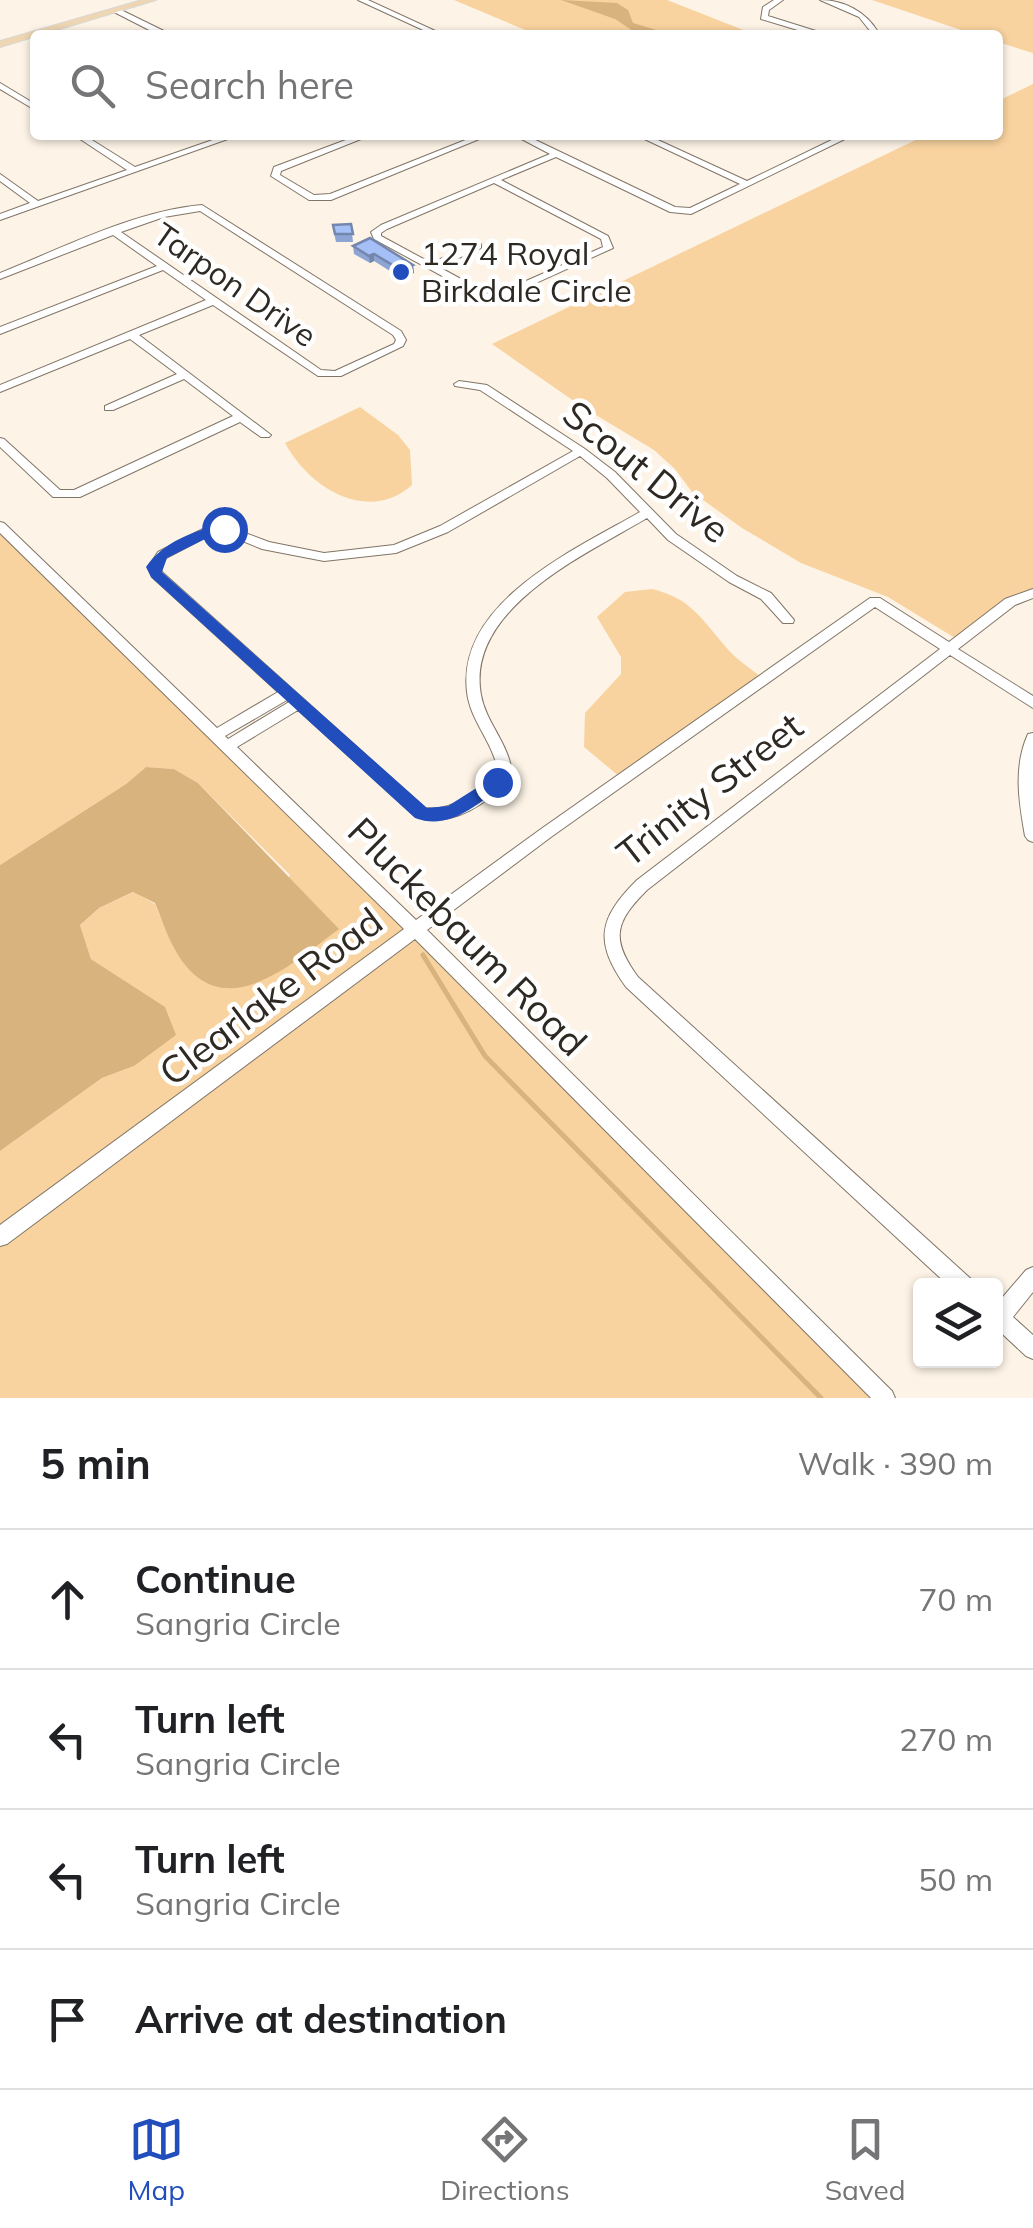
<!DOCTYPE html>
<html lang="en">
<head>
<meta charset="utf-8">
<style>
	:root { --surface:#fff; --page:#f2f2f2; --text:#202124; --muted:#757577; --line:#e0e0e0; --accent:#214ebc }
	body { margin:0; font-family:Mulish,sans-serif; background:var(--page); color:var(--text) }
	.controls { position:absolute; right:30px; bottom:30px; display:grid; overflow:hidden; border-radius:10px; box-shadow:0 2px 8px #0004 }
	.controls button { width:90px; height:90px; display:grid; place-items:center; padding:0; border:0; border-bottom:2px solid var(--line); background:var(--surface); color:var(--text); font:50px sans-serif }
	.stop { position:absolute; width:30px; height:30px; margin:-22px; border:8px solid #214ebc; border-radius:50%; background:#fff }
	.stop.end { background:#214ebc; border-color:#fff; box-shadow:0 2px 10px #0008 }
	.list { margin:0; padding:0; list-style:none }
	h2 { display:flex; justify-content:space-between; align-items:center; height:130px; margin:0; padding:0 40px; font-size:42px }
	h2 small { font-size:32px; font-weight:400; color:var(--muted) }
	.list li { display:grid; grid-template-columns:65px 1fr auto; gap:30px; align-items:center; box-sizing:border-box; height:140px; padding:0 40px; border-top:2px solid var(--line) }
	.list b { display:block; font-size:38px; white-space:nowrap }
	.list p { margin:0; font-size:32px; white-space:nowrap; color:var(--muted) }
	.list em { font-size:32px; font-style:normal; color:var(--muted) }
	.icon { flex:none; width:55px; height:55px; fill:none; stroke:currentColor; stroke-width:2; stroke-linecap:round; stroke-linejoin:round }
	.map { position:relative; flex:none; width:1033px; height:1398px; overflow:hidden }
	.search { position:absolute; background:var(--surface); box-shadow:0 2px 8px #0004; left:30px; right:30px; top:30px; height:110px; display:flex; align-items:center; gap:25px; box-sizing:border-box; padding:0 35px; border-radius:10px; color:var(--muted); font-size:38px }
	.sheet { height:690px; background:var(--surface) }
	nav { display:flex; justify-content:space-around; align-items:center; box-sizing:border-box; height:140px; border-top:2px solid var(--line); background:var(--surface); font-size:28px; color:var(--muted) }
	nav a { display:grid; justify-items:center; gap:5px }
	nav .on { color:var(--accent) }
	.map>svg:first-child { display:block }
</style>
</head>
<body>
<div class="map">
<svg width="1033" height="1398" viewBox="0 0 1033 1398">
	<rect width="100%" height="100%" fill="#fdf3e6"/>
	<path fill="#f9d39f" d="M454,0h213l89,35h-219z
		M872,0h161v53l-35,-11v-7h-22z
		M1033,84v505l-28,10 -50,39 -67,-41 -87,-34 -59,-35 -50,-36 -17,-23 -21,-19 -73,-44 -89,-62 434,-209h72v-34z
		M360,407l38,28 12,15 2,35c-44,39 -103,3 -127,-42z
		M0,533l405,396 -405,300v-78l102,-73 32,-12 30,-59 -73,-48 -11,-34 19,-17 35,-16 21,12c18,42 26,70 73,84l62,-113 -92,-92 -24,-14 -28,-2 -20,17 -126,81z
		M652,589c38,9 49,29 73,57 9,12 24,21 36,31l-141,100 -36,-30 1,-34 36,-39v-17l-24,-40 28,-25z
		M414,938l458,460h-872v-152z"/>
	<path fill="#d9b37d" d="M561,0l56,3 11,7 5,13 40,12h-34l-24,-16z
		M146,767l28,2 24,14 141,146c-50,37 -121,103 -166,17 -7,-13 -12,-29 -18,-43l-22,-11 -34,16 -19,17 11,34 74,48 11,28 -42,31 -32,12 -102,73v-286l126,-81z"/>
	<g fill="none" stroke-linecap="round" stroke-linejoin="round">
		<path stroke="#d9b37d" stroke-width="5" d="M423,955l62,101 336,342"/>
		<g stroke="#807566" stroke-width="2">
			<path id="minor" d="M358,0h10l76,35h-10z
				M774,0h9l-14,10 -1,6 51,16h52l-12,-15 -39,-17c24,0 46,12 58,32l38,1 4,2h-106l-53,-16 2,-12z
				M117,8l51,25 1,2h-10l-45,-23 -1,-2z
				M0,83l35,21v6l-35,-21z
				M74,135h10l51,32 92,-32h12l-239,85v-6l30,-11 -30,-22v-7l38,27 89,-31z
				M359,135h12l-90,36 -1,4 34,20 16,-1 148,-59h11l-158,65h-22l-38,-24 3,-9z
				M514,135h11l150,72 15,1 50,-24 -104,-49h11l100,46 95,-46h11l-162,79 -21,-2 -114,-55 -55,23 107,56 5,12 -121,55 -118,-64 -3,-7 10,-7 169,-71zM494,183l107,56 2,8 -111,49 -53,-29 42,-19v-4h-6l-44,19 -50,-27v-3l6,-4z
				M202,205l199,126 5,9 -3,6 -62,30h-23l-105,-71 -74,30 132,100 -2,2h-8l-21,-15 -160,75h-27l-53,-50v-9l4,1 56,51h14l159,-74 -49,-37 -71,31h-8v-4l72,-32 -47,-35 -130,53v-7l206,-85 -43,-30 -163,64v-7l157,-61 -44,-31 -113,44v-6c63,-25 134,-62 202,-68zM200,211l193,124 3,5 -2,4 -59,27 -14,-1 -200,-138 43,-15z
				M459,381l28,4 98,64 30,23 61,62 61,42 34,17 23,27 -1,3h-10l-22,-24 -32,-17 -61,-42 -21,-22c-60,36 -182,90 -166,177 5,28 29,50 31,79 -21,29 -60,54 -96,43l-118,-107 -61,37 179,173 125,-91 329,-231h10l69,44 56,-43 28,-10v9l-18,7 -57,44 75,47v12l-83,-53 -303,235c-32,32 -37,49 -9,87l333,302 2,7h-24l-323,-299c-32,-45 -28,-68 11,-107l303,-231 -65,-42 -324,230 -124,93 465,461 3,7h-24l-456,-459 -408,305 -7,2v-21l404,-296 -404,-396v-11l4,1 213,205 61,-36 -126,-115 -4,-10 10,-15 45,-23 21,-4 45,17 55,11 70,-8 46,-19 133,-75 -93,-61 -25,-4 -1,-2zM580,456l27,22 33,34c-64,37 -184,90 -173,180 3,29 27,51 31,80 -20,18 -44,40 -73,36l-263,-236 -2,-5 6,-9 44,-23 13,-2 39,16 62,12 72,-8 52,-21zM287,700l2,2 -61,37 -3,-3z
				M1033,733v109l-5,-2 -3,-4c-6,-34 -12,-69 3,-102z
				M1033,1267v25l-20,25 20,18v24l-7,-3 -30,-28v-23l30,-35z"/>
		</g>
		<g stroke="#d9d8d7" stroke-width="2">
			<path id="major" d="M142,0h14l-156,47v-6z"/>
		</g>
		<use href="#minor" fill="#fff" fill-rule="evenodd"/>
		<use href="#major" fill="#efd6b2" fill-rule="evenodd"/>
	</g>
	<path fill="#8ea5d4" d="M351,224l2,18h-17l-2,-9z
		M353,246l60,19 1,8 -13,5 -27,-17 -4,2 -16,-9z"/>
	<path fill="#7486ac" d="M374,254v7l-4,2 -1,-7z
		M413,265l1,8 -13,5v-8z"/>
	<path fill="#a5c0f6" stroke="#7486ac" stroke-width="2.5" d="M351,224l2,10h-18l-2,-9z
		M370,238l43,27 -12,5 -27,-16 -5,2 -16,-10z"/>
	<path fill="#214ebc" d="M224,524l5,1v7l-18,4 -44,22 -5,14 265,236 21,-2 49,-31 6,2v9c-27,19 -54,45 -88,32l-264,-241 -5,-10c17,-25 49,-37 78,-43z"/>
	<circle fill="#214ebc" stroke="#fff" stroke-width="4" cx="401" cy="272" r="10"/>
	<g text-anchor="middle" stroke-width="9" stroke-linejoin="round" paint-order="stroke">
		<g font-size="32" fill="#2e2923" stroke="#fff" text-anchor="start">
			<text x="421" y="265">1274 Royal<tspan x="421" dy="37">Birkdale Circle</tspan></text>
		</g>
		<g font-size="32" fill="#2e2923" stroke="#fff">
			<text transform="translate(235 285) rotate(35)" y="11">Tarpon Drive</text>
		</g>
		<g font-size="38" fill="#2e2923" stroke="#fff">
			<text transform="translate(646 472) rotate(39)" y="13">Scout Drive</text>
			<text transform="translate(710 790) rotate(-38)" y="13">Trinity Street</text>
			<text transform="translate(467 937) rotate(45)" y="13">Pluckebaum Road</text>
			<text transform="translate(271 997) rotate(-37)" y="13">Clearlake Road</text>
		</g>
	</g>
</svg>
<div class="controls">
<button><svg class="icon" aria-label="layers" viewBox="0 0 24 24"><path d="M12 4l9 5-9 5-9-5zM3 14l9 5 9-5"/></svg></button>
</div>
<div class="stop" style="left:224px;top:529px"></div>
<div class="stop end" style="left:497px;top:782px"></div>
<div class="search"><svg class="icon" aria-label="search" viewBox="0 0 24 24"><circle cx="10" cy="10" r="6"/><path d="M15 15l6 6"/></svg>Search here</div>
</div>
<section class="sheet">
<h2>5 min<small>Walk · 390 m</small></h2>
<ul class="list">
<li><svg class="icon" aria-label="ahead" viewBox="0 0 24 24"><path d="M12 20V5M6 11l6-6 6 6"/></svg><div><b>Continue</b><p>Sangria Circle</p></div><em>70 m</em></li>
<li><svg class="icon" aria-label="left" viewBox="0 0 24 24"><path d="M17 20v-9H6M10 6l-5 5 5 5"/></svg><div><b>Turn left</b><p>Sangria Circle</p></div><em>270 m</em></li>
<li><svg class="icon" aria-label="left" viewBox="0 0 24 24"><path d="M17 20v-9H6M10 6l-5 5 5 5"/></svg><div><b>Turn left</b><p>Sangria Circle</p></div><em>50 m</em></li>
<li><svg class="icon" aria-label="arrive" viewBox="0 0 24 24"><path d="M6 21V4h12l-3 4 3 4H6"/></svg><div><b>Arrive at destination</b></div></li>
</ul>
</section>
<nav>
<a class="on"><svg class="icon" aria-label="map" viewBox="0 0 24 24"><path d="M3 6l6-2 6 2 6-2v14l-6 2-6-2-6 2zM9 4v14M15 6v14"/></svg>Map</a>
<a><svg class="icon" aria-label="directions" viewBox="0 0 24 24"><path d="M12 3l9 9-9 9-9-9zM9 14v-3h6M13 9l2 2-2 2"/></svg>Directions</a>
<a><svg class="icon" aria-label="saved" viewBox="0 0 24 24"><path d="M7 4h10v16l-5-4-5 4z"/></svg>Saved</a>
</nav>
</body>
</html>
